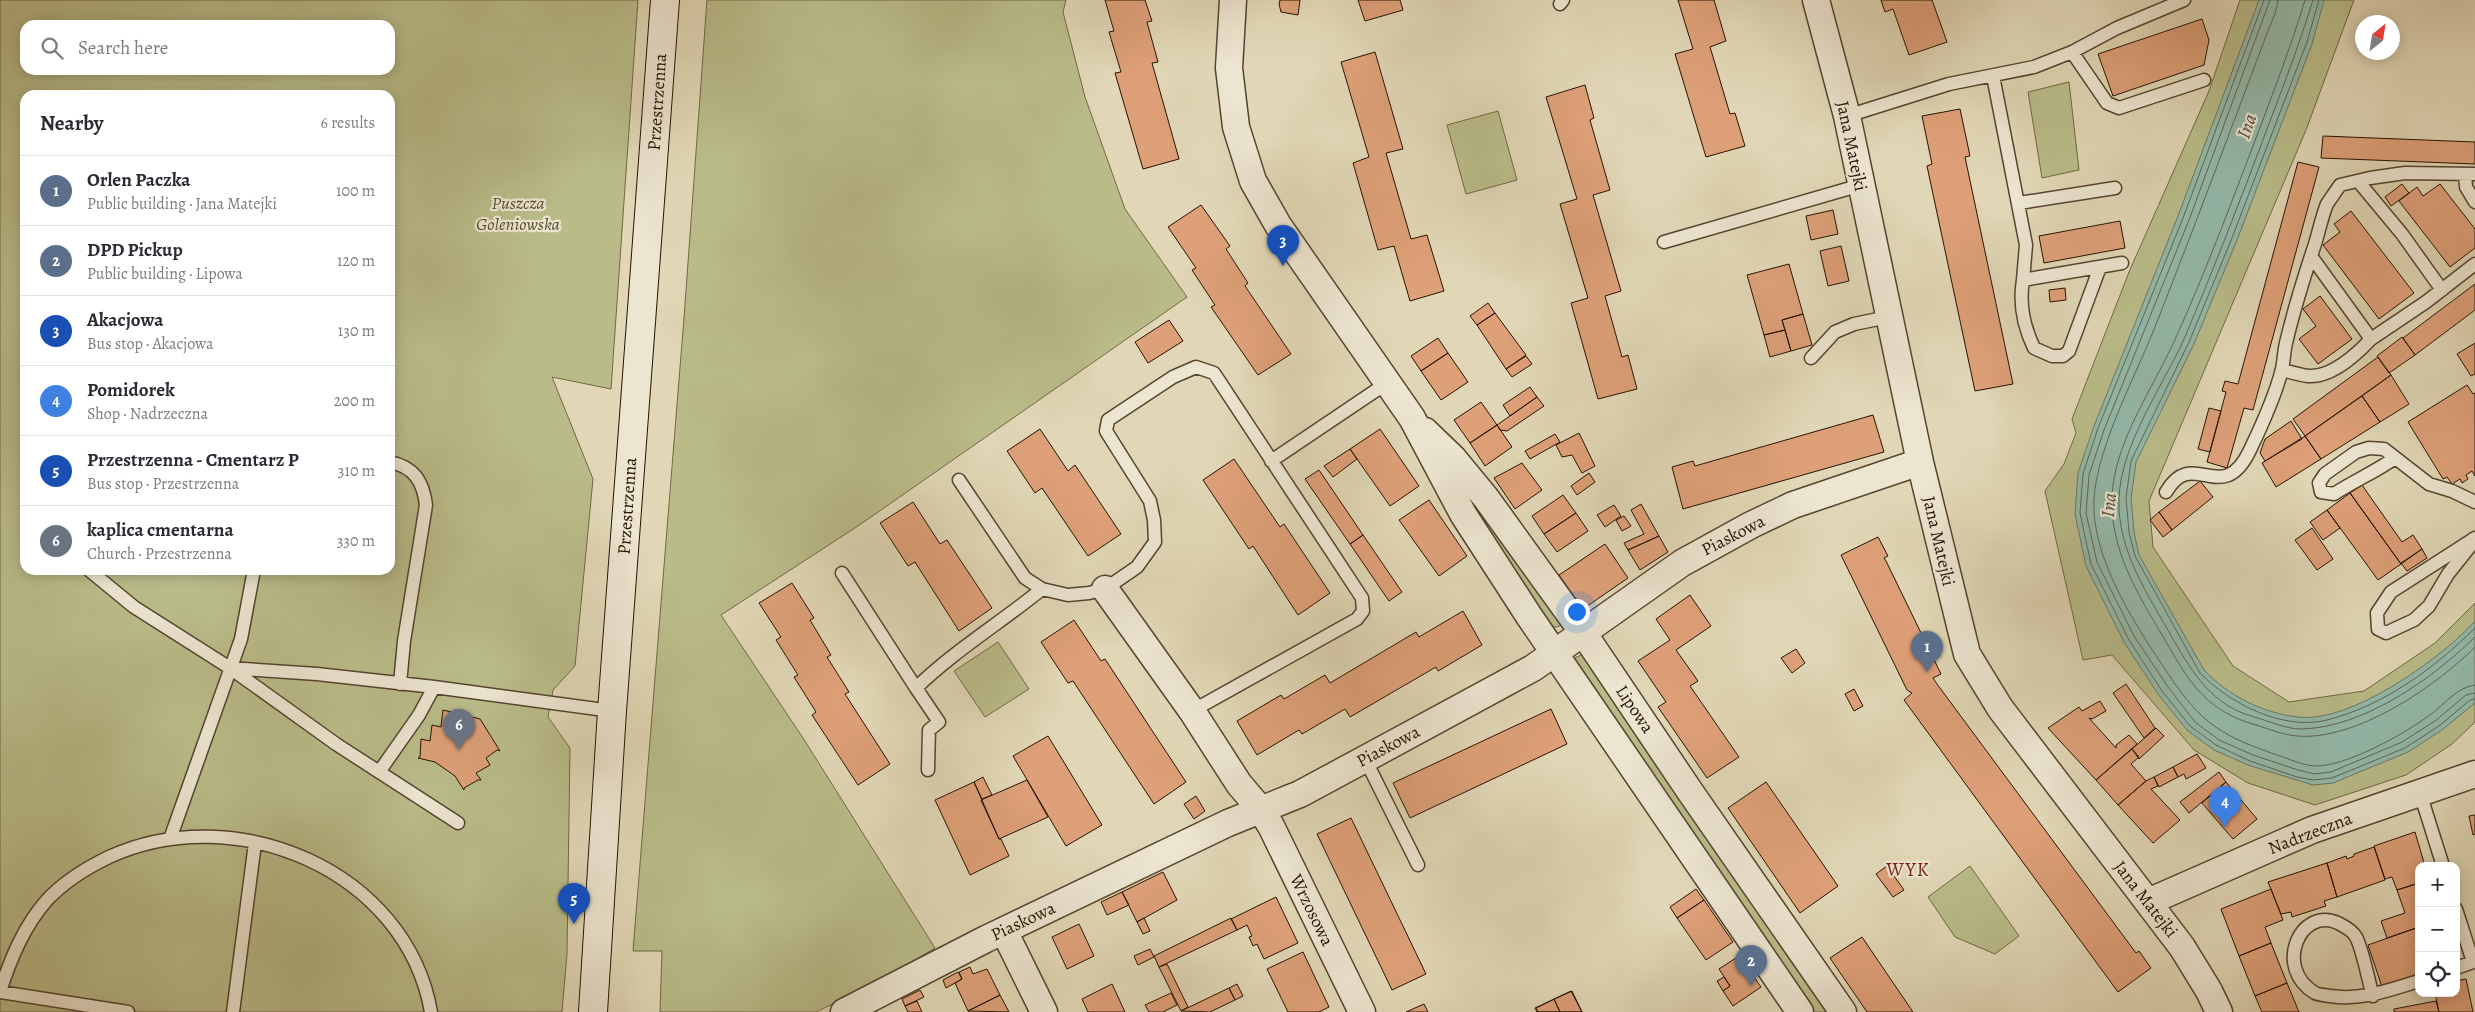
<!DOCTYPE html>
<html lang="en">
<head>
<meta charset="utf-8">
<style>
	:root { --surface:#fff; --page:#f7f7f7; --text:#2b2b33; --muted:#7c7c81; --line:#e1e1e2; --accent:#8f2418 }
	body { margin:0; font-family:Alegreya,serif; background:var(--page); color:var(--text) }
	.controls { position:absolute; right:15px; bottom:15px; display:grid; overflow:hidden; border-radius:10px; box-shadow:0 2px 12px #0003 }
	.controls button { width:45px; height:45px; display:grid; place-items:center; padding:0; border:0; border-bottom:1px solid var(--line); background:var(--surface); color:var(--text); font:25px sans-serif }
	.compass { position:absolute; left:2355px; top:15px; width:45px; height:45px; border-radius:50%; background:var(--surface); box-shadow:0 2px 12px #0003; rotate:30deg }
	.you { position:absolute; left:1576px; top:611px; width:18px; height:18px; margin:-12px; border:4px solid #fff; border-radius:50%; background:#1a73e8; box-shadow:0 0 0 8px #1a73e833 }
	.badge { display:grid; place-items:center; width:32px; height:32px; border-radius:50%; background:var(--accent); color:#fff; font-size:16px; font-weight:700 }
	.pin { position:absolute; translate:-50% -41px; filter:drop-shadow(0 1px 2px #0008) }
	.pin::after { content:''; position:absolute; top:26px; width:18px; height:15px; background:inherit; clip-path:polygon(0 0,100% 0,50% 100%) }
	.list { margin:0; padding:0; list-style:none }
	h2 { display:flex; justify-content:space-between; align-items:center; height:65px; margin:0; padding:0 20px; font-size:21px }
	h2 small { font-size:16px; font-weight:400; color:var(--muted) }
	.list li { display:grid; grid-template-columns:32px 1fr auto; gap:15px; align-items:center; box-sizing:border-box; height:70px; padding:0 20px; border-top:1px solid var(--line) }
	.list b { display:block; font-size:19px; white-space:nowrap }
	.list p { margin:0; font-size:16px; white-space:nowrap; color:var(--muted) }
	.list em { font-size:16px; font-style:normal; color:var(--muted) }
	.icon { flex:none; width:28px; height:28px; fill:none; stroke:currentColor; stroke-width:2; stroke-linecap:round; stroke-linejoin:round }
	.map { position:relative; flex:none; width:2475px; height:1012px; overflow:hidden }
	.search { position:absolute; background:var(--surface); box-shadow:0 2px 12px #0003; left:20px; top:20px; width:375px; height:55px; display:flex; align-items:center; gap:12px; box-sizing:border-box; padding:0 18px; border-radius:15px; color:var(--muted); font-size:19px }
	.panel { position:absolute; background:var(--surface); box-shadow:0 2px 12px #0003; left:20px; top:90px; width:375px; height:485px; border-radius:15px }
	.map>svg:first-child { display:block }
</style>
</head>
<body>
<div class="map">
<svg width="2475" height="1012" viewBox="0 0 2475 1012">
	<rect width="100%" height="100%" fill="#e1d7b6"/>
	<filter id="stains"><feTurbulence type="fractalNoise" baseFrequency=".004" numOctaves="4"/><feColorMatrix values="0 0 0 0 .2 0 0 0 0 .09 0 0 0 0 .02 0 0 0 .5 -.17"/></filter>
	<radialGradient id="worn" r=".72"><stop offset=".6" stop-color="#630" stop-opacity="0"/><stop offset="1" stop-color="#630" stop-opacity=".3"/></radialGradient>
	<path fill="#b9bc89" stroke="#706844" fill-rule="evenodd" d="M0,0h638l-27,389 -59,-12 41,102 -18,187 -22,24 -5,27 22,31 -3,206 -5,58h-562zM25,25h365v45h-365zM25,95h365v475h-365z
		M707,0h359l-3,12 22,85 40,112 62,88 -329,229 -137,89 82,123 132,210 -61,36 -58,28h-156l2,-61h-29l51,-633z
		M2240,0h114l-48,130 -157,371 4,46 80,119 56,36 75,-11 71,-48 40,-40v119l-23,22 -46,31 -91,30 -67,-22 -54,-33 -82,-95 -29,5 -38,-169 19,-27 12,-31 -4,-14 57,-147 80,-181z
		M2069,82l10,88 -37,8 -14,-86z
		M1498,111l19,69 -51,14 -19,-69z
		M1454,469l108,154 -2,3 -8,2 -103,-156z
		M998,642l31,47 -44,28 -31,-46z
		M1584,654l249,358h-25l-234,-354z
		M1970,866l49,70 -24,18 -40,-17 -27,-40z"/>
	<path fill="#94baab" stroke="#687767" d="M2259,0h65l-12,44 -75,196 -43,104 -58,118 -5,36 3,34 5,23 65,115c25,26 58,43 94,47 52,7 144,-59 177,-96v82l-33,27 -34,22 -75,31 -20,2 -65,-20 -34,-15 -27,-20 -29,-36 -34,-52 -38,-76 -11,-52 3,-41 16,-47 84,-210z"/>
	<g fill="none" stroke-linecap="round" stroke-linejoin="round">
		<path stroke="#5d6656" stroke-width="1" d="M2264,0l-81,218 -85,210 -15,46 -3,39 11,51 38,76 33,51 28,35 26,19 34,16 47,16 16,3 19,-2 73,-30 34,-22 31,-26 5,-1
			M2270,0l-81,220 -85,210 -15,45 -3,38 11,49 37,74 34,51 27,35 24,18 34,15 45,15 16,4 17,-2 71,-30 33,-21 31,-26 9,-2
			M2278,0c-1,12 -8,25 -12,36 -10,26 -19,51 -29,77 -27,72 -54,143 -82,214 -20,51 -65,132 -61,186 4,56 44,116 75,162 33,50 55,62 111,81 12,4 24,10 37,10 32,-1 87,-32 113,-51 14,-10 27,-28 45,-30
			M2305,0c-15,50 -34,98 -52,146 -24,63 -48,127 -76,189 -22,51 -63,106 -65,162 -2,54 27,99 53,143 24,42 41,71 91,85 13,4 27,10 41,11 59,5 138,-49 178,-89
			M2313,0c-15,49 -34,97 -52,145 -24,64 -49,128 -76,192 -22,49 -64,107 -66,161 -2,52 29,97 54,141 21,36 39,66 81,78 15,4 32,12 47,12 62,-1 131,-50 174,-92
			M2319,0l-12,42 -75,196 -43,104 -58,119 -5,37 3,34 6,24 65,117c30,31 84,58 127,47 56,-14 108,-52 148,-92"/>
	</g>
	<path fill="#dea079" stroke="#261300" d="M1105,0h40l7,21 -5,1 11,40 -6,1 27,96 -36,10 -28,-96 6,-1 -12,-40 5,-1z
		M1280,0h20l-2,15 -17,-3 -2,-8z
		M1358,0h42l3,10 -38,11z
		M1678,0h36l12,41 -16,6 20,67 5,-1 10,33 -39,11 -31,-103 18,-5z
		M1881,0h51l15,42 -38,13 -16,-46 -8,3z
		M2202,19l7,21 -5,25 -91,31 -15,-42z
		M1375,52l28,97 -17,4 25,86 16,-4 17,56 -34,10 -16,-55 -16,4 -25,-87 16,-6 -28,-95z
		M1585,85l9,33 -4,2 20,70 -17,5 28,96 -16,5 17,61 6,-2 9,34 -39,10 -27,-96 17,-5 -28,-94 17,-5 -31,-102z
		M1960,109l10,47 -5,1 48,227 -38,7 -48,-225 5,-2 -10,-48z
		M2323,136l152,6v22l-154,-6z
		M2298,162l21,5 -66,243 -9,-2 -17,60 -20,-6 19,-70 -4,-1 3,-10 13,3z
		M2402,184l7,9 -18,13 -6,-9z
		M2440,184l35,45v19l-25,19 -51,-66 18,-14 6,9z
		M1201,205l29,41 -4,3 22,34 -3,3 46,68 -33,21 -47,-68 4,-2 -23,-35 4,-2 -28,-41z
		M1833,210l5,24 -27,6 -5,-24z
		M2351,211l63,82 -35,26 -56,-74 17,-13 -6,-8z
		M2120,221l5,27 -81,15 -5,-27z
		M1841,246l8,35 -21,5 -8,-35z
		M1789,264l14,50 -21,6 3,10 -21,5 -17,-60z
		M2475,284v26l-60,45 -12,-17z
		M2065,288l1,12 -16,2 -1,-12z
		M2320,296l32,43 -34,25 -19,-25 17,-13 -13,-17z
		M1488,303l7,10 -18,12 -7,-9z
		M1495,313l31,42 -20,14 -29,-44z
		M1803,314l9,31 -21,6 -9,-31z
		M1169,320l14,21 -35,22 -13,-21z
		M1785,330l6,21 -21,6 -6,-22z
		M2402,337l13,18 -26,18 -12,-17z
		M1438,338l10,15 -27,18 -10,-15z
		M2475,343v31l-4,2 -14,-22z
		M1448,353l20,29 -27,18 -20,-29z
		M1526,356l6,8 -20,13 -6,-8z
		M2378,357l13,18 -86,61 -12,-17z
		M2391,375l18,29 -29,18 -18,-26z
		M2467,385l6,9 2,-1v83l-3,-5 -6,4 2,4 -6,4 -2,-4 -8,5 -5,-7 -4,2 -35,-57z
		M1530,387l7,10 -27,19 -7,-11z
		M2362,396l18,26 -59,37 -16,-23z
		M1537,397l7,9 -37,25 -7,-1 -3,-5z
		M1481,402l16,23 -27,18 -16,-23z
		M2209,408l12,3 -11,41 -12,-3z
		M1873,415l11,37 -201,57 -11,-42 21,-6 2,5z
		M2291,421l11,18 -37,22 -5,-8 5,-14z
		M1497,425l15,22 -27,19 -15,-23z
		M1040,429l28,42 7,-6 46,69 -33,22 -46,-68 -7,5 -28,-42z
		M1380,429l39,57 -29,20 -40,-57z
		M1579,433l16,33 -13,7 -10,-18 -10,2 -6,-12z
		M1555,434l5,8 -30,17 -5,-8z
		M2305,436l16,23 -45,28 -14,-24z
		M1350,449l7,10 -24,18 -9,-11z
		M1234,459l46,68 4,-3 46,69 -32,22 -45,-69 -4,3 -46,-69z
		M1522,463l20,27 -27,19 -21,-31z
		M1319,470l44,65 -13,9 -45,-65z
		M1589,473l6,9 -18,13 -6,-9z
		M2200,481l13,16 -41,33 -13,-18z
		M2362,485l40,57 11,-7 9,14 -21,15 -51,-71z
		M2350,493l51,71 -23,16 -51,-70z
		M1563,495l13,18 -32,21 -12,-18z
		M1429,500l38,56 -28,20 -40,-56z
		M913,502l27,42 7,-4 45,68 -33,23 -44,-69 -7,4 -28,-43z
		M1641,504l18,32 -31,14 -4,-7 20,-9 -13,-24z
		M1614,505l7,11 -16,11 -8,-12z
		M2327,510l13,18 -17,12 -13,-18z
		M2159,512l13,18 -9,7 -13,-17z
		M1576,513l12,18 -31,21 -13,-18z
		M1624,516l7,10 -9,5 -6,-11z
		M2312,528l21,31 -16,11 -22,-30z
		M1363,535l39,57 -13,9 -39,-57z
		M1659,536l9,16 -28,18 -12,-20z
		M1878,537l10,19 -4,2 2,3 55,113 -8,4 4,6 199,269 3,-2 12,17 -33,24 -214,-292 8,-7 -5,-3 -66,-135z
		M1605,544l23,34 -45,31 -24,-34z
		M2422,549l5,9 -20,13 -6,-8z
		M792,583l22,35 -4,2 21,35 -4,2 22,35 -4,2 45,70 -32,21 -46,-70 4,-3 -22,-35 4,-2 -22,-35 5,-3 -22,-34z
		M1690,595l21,31 -35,24 22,31 -8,5 49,71 -32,21 -49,-71 8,-5 -28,-41 32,-21 -14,-21z
		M1463,611l19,34 -44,26 -2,-4 -86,50 -5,-8 -43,25 -3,-4 -42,25 -20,-34 44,-26 3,4 41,-24 5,8 86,-51 3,5z
		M1074,620l27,41 4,-2 81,123 -32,22 -81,-123 -5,2 -27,-41z
		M1796,649l9,14 -13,10 -11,-15z
		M2126,684l29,44 -11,10 -31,-45z
		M1854,689l9,17 -9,5 -9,-17z
		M2100,701l6,10 -14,8 -3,-1 27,30v-3l13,-10 8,9 -41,36 -48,-52 31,-21 3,4z
		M1551,709l16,35 -157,74 -17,-35z
		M443,710l37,9 20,32 -3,-1 -11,8 4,7 -14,8 5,7h-3l-14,8v2l-9,-14 -20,-14 -17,-4 2,-1 1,-18 9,2 2,-16 9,2z
		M2156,728l8,8 -25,23 -7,-10z
		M1048,736l54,89 -36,21 -53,-90z
		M2132,749l7,8 -8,7 15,17 -28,24 -22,-25z
		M2197,754l9,14 -20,11 -2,-5 -6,3 -5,-10z
		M2173,767l5,10 -19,10 -5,-10z
		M2219,772l7,10 -37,31 -9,-11z
		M983,777l9,18 -10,4 -8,-17z
		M2154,777l4,9 -7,3 29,31 -27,23 -35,-38 28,-24z
		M1027,780l21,37 -49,22 -18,-39z
		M974,782l25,57h2l8,17 -39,19 -35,-75z
		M1766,782l72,104 -38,27 -72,-105z
		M2226,782l31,37 -24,20 -31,-36z
		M1196,796l9,15 -11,8 -10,-15z
		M2475,815v19l-2,1 -4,-19z
		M1351,818l75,156 -34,16 -75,-156z
		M2415,832l10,34h-6v17l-22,7 -5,-13 -7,2 -11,-33z
		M2374,847l11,33 -48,17 -10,-34 19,-7 1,3 7,-3v-2z
		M2327,863l10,34 -13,4 2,5 -34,11 -1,-5 -10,2 -13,-32z
		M1887,866l17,24 -11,7 -17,-23z
		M1163,872l14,28 -40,22 -15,-30z
		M2419,883v44l-32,11 -6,-17 24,-8 -8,-23z
		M1696,889l8,11 -27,18 -7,-11z
		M2271,889l12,31 -18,7 6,16 -32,13 -18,-47z
		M1122,892l7,13 -22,10 -6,-13z
		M1276,897l22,46 -34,16 -7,-15 -4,2 -4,-9 3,-1 -5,-11 -10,5 -6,-11z
		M1704,900l29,42 -27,18 -29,-42z
		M1144,918l6,13 -7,3 -6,-12z
		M1231,918l6,12 -78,37 -5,-11z
		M1079,924l15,32 -27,13 -15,-32z
		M2419,927v48l-37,12 -14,-42z
		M1862,937l51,75h-46l-37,-54z
		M2271,943l16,40 -32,13 -16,-40z
		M1150,949l4,8 -16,8 -4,-9z
		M1303,952l26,55 -10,5h-31l-21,-43z
		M1739,956l22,31 -28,19 -10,-15 7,-5 -11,-17z
		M1167,964l21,43 -7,4 -22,-44z
		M970,967l3,7 14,-5 13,26 -32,16 -13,-28 7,-4 -3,-7z
		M958,972l4,7 -16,9 -3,-8z
		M1724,977l6,9 -7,5 -6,-10z
		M2466,979l7,33h-34l-4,-19h21v-12z
		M2287,983l12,29h-37l-7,-16z
		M1112,984l13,28h-37l-6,-13z
		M1237,984l6,12 -8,4 -6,-12z
		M1229,988l6,12 -25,12 -29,-1z
		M920,990l4,7 -19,9 -3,-7z
		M1571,991l11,21h-22l-6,-13z
		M1572,991l10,21h-45l-2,-4z
		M1171,993l6,12 -14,7h-14l-4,-7z
		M1000,995l9,17 -41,-1z
		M1554,999l6,13h-22l-2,-4z
		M917,1001l5,11h-14l-3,-6z
		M2436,1001l3,11h-45v-3z
		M1424,1004l4,8h-22z"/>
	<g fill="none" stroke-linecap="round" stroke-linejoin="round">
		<g stroke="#55442e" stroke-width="15">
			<path id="lane" d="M1560,4l3,-4
				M2072,52l35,51 12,5 85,-28
				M1993,76l33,169 -3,35 99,-17
				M1847,116l102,-32 85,-17 38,-15 45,-24 67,-28
				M2465,174l1,13 9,15
				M2358,181l44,53 40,56
				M2019,203l96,-15
				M1664,242l197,-57
				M2023,280c-4,23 1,47 11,68l18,8h11l6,-5 31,-84
				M2371,339l55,-37 49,-38
				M1811,358l24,-26 19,-8 34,-7
				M2282,370c8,2 18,5 26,6 23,2 49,-22 63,-37l-60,-83
				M2395,458c-20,14 -41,23 -61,36l-13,-2 -2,-9 6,-9 31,-22 13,-4 15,1 45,35 23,7 23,11
				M1271,461l116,-78
				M390,462c24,5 33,19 36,43l-22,136 -4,43
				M959,480l66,98 17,11 26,6 21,-2 16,-4 32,-22 18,-25 -1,-22 -4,-19 -44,-70 2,-11 65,-43 23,-10 18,6 148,225 1,13 -6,8 -165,92
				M2166,492c27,-47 56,17 84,-42 11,-23 26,-56 32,-81 2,-9 2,-18 4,-26 8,-34 18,-66 29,-99 4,-13 7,-28 12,-40 4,-6 9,-13 13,-19l30,-7 35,-5 70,1
				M2473,539l-1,5 -24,30 -19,32 -15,14 -28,13 -8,-4 -1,-16 14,-21 84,-54
				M89,570l45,37 96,61 106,76 122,79
				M842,573l74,115c38,-37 84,-65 126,-99
				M230,668l87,6 117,13 -15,28 -40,57
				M434,687l178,24
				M916,688l23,34 -10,8 -1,40
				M1365,759l53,106
				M2420,793l23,73
				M170,839l71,-200 13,-69
				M2456,909l17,53 -17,6
				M0,991c11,-33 24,-65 47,-91 17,-18 39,-32 62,-43 126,-58 297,13 322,155
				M0,992l128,20
				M2373,996c-5,-16 -10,-46 -17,-59 -3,-6 -12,-11 -18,-14 -38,-17 -65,45 -23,70 4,2 10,2 15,3 31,5 59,-6 89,-15
				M233,1012l22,-169"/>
		</g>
		<g stroke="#55442e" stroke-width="29">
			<path id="street" d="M1233,0l-4,68 7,59 17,54 25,44 134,193 51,96 66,102 271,396
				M1816,0l31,116 73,346 47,192 33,54 182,239 27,44 10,21
				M1425,431l28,27 33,40 98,136 105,156 154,222
				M1105,589l87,122 47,73 22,26 10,16 91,186
				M2148,902l164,-72 163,-56
				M1004,931l40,81
				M844,1012l142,-73 242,-116 72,-29 65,-35 168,-91 149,-105 69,-38 42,-20 127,-43"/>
		</g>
		<g stroke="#261300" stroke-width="30">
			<path id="secondary" d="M593,1012l19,-301 53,-711"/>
		</g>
		<use href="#lane" stroke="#ece5d0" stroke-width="12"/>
		<use href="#street" stroke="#ece5d0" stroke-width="26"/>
		<use href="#secondary" stroke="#ece5d0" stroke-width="28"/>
	</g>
	<g text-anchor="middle" stroke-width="4.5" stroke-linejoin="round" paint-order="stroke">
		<g font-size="18" fill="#261300" stroke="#ece5d0">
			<text transform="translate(657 102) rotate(-86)" y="6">Przestrzenna</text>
			<text transform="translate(1852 146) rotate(78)" y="6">Jana Matejki</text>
			<text transform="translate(627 506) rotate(-86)" y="6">Przestrzenna</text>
			<text transform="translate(1733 535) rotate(-27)" y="6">Piaskowa</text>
			<text transform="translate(1939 541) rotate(77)" y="6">Jana Matejki</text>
			<text transform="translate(1635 709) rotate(56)" y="6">Lipowa</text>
			<text transform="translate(1388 746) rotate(-28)" y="6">Piaskowa</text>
			<text transform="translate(2310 833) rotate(-21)" y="6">Nadrzeczna</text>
			<text transform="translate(2146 899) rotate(52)" y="6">Jana Matejki</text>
			<text transform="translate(1312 910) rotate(64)" y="6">Wrzosowa</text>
			<text transform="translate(1023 921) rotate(-25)" y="6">Piaskowa</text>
		</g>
		<g font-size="18" font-style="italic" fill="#594e30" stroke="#ece5d0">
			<text x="518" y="209">Puszcza<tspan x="518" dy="21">Goleniowska</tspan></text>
		</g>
		<g font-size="19" font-style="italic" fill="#4c4d3c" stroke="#ece5d0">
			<text transform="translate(2246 126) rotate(-70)" y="7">Ina</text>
			<text transform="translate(2108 505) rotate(-84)" y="7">Ina</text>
		</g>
		<g font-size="19" letter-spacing="1" fill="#7a1f14" stroke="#ece5d0">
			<text x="1908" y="876">WYK</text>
		</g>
	</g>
	<rect width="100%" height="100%" filter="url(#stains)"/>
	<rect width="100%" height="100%" fill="url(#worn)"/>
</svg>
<div class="controls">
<button>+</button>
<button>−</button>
<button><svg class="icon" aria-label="locate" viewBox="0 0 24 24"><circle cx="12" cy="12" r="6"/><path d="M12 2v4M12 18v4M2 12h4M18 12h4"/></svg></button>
</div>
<svg class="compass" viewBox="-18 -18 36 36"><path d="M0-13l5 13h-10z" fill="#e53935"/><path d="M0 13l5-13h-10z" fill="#7c7c81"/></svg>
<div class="you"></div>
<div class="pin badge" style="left:1927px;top:672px;background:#5c6f8a">1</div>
<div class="pin badge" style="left:1751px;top:986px;background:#5c6f8a">2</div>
<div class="pin badge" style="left:1283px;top:266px;background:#1a4fb4">3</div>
<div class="pin badge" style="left:2225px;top:827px;background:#3f7fe0">4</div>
<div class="pin badge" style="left:574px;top:924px;background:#1a4fb4">5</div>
<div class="pin badge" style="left:459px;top:750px;background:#6b7280">6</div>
<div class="search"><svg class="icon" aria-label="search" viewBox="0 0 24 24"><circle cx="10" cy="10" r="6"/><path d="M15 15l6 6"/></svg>Search here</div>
<section class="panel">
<h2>Nearby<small>6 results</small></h2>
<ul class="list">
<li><span class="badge" style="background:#5c6f8a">1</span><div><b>Orlen Paczka</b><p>Public building · Jana Matejki</p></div><em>100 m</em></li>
<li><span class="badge" style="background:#5c6f8a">2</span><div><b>DPD Pickup</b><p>Public building · Lipowa</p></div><em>120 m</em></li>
<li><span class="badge" style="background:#1a4fb4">3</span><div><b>Akacjowa</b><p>Bus stop · Akacjowa</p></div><em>130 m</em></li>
<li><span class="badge" style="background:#3f7fe0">4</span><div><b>Pomidorek</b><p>Shop · Nadrzeczna</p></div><em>200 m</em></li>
<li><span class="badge" style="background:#1a4fb4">5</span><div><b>Przestrzenna - Cmentarz P</b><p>Bus stop · Przestrzenna</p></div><em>310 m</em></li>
<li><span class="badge" style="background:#6b7280">6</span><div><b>kaplica cmentarna</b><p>Church · Przestrzenna</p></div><em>330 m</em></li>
</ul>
</section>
</div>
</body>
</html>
